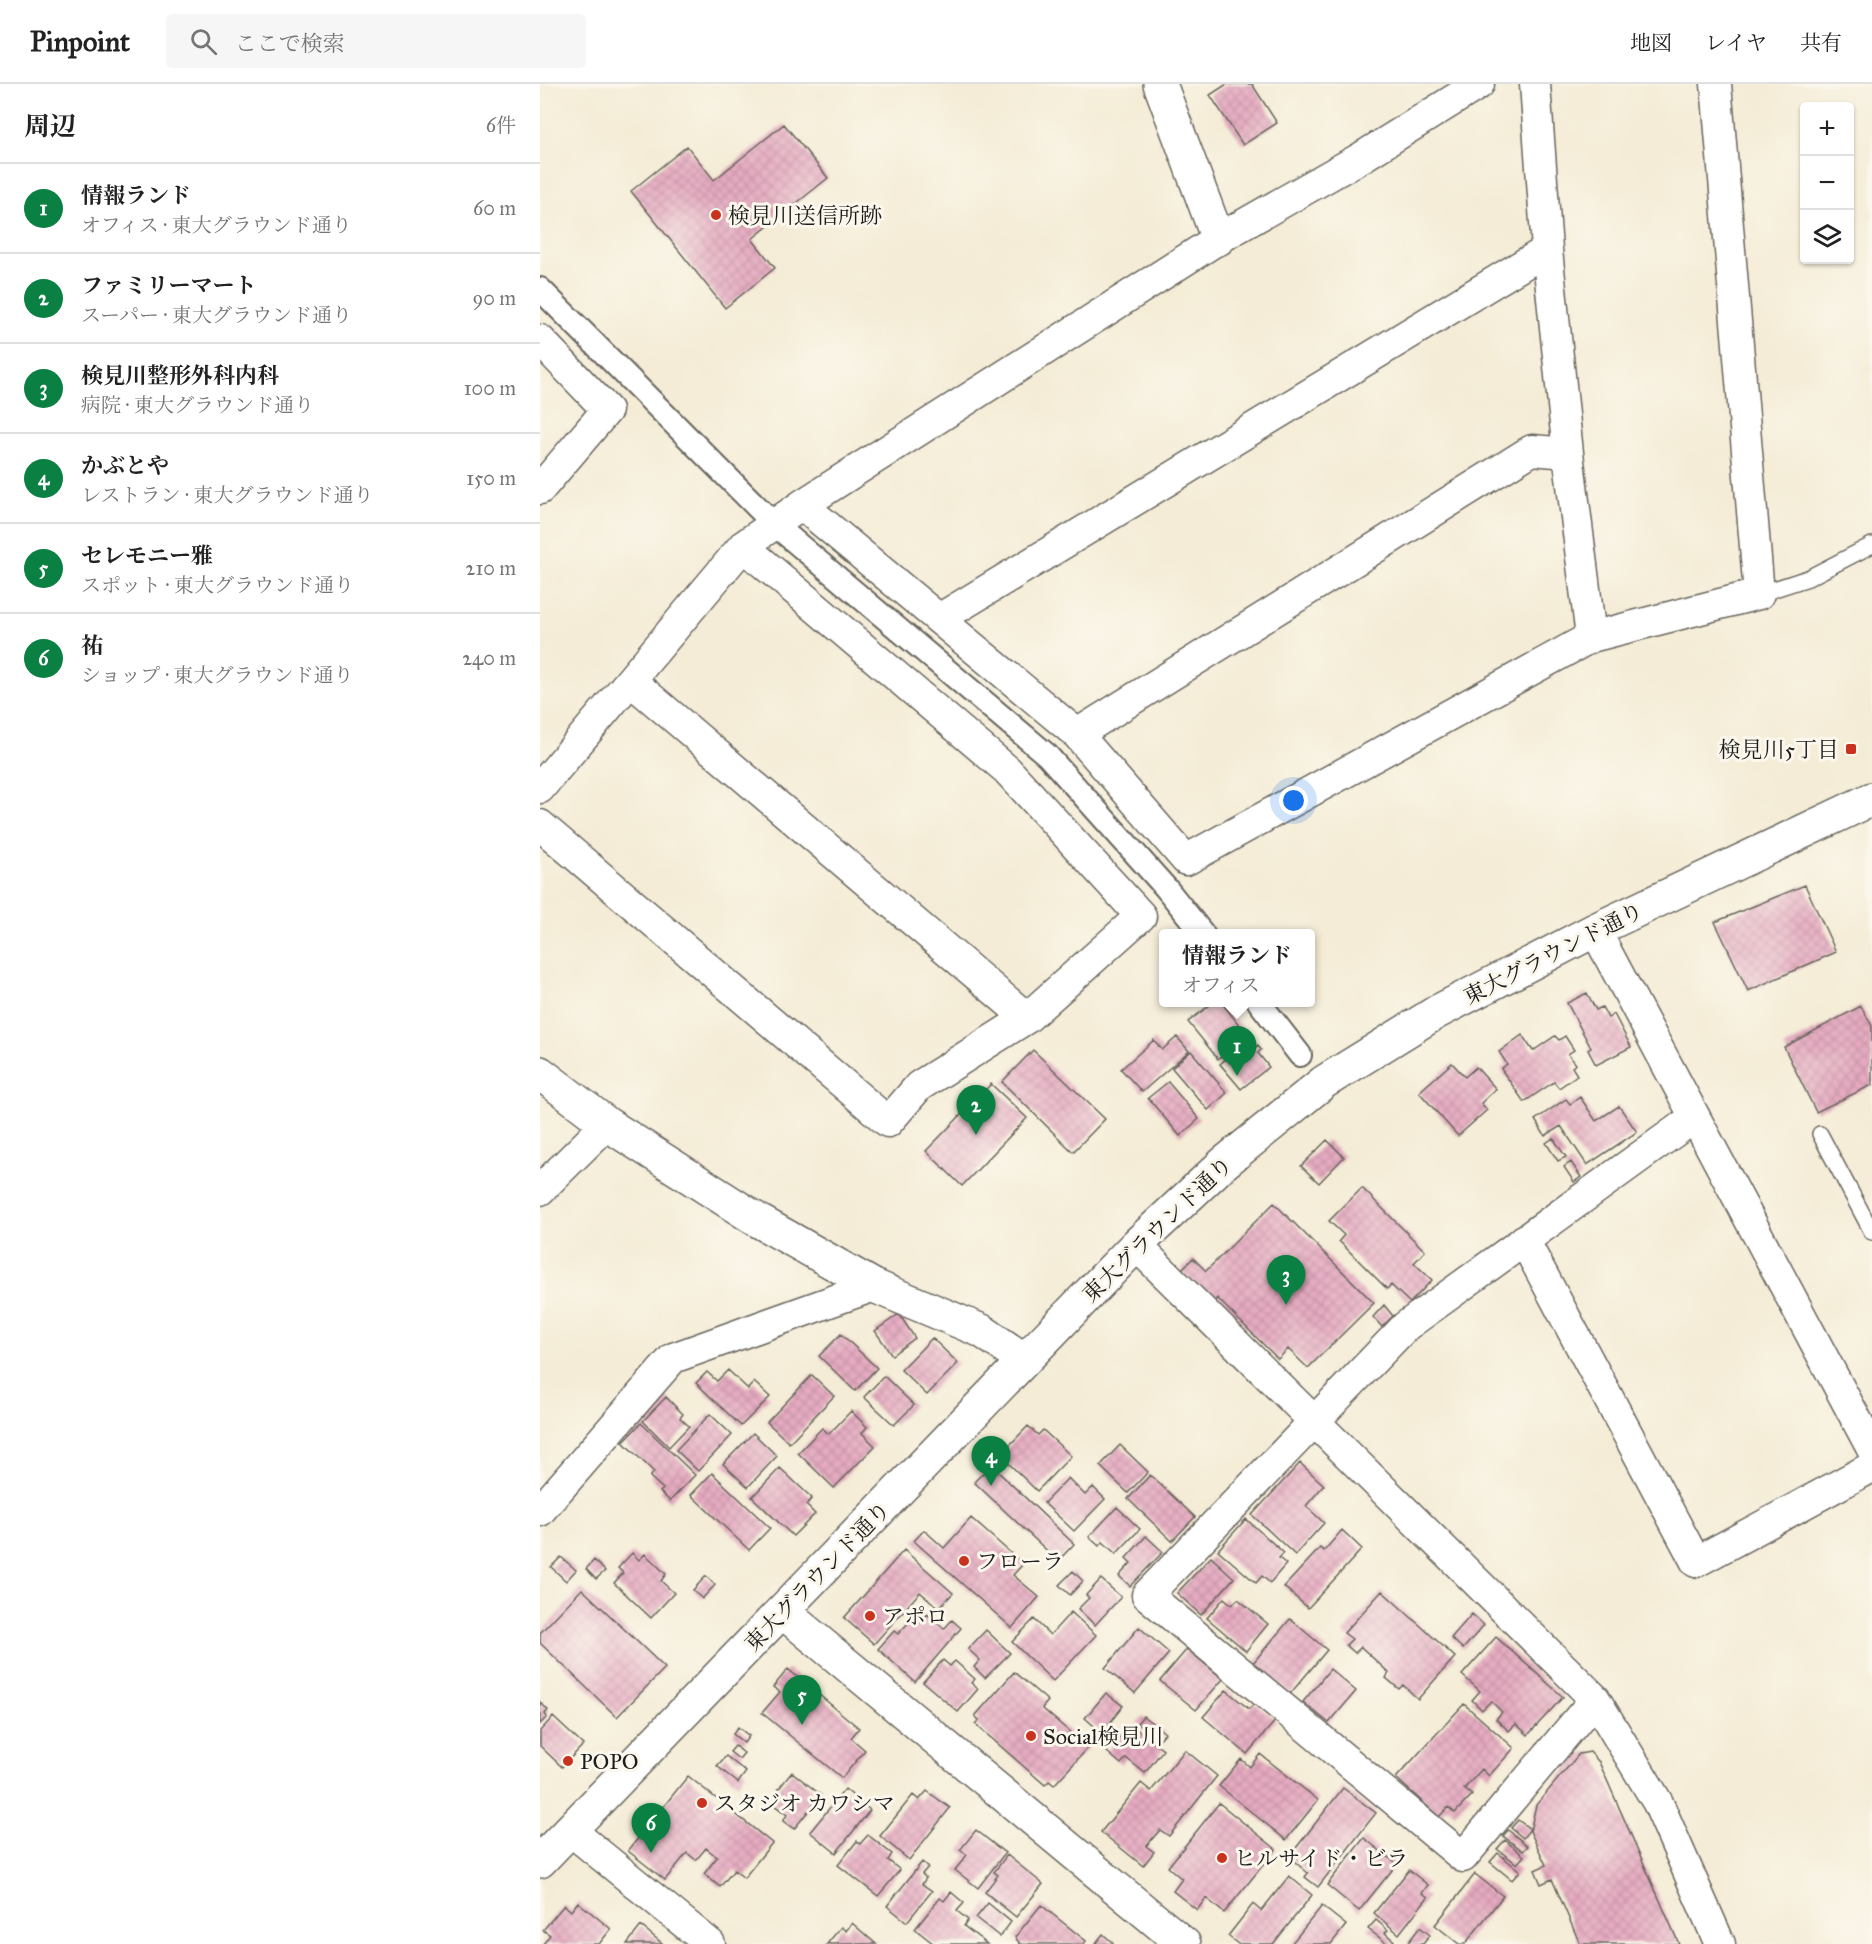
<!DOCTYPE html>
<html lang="ja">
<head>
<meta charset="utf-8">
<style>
	:root { --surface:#fff; --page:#f6f6f6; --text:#222; --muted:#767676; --line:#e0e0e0; --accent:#0b8043 }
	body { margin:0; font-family:"IM FELL Great Primer","Noto Serif JP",serif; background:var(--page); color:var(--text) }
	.controls { position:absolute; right:18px; top:18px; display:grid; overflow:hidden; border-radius:6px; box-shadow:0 2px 4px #0004 }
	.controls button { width:54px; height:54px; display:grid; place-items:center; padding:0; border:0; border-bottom:2px solid var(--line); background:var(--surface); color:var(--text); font:30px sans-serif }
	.you { position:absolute; left:754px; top:717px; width:21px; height:21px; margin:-15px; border:4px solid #fff; border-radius:50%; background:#1a73e8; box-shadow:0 0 0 9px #1a73e833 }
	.badge { display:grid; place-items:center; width:39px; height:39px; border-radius:50%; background:var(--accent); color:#fff; font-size:20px; font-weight:700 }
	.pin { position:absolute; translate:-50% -50px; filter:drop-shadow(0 2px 3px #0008) }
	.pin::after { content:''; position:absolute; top:32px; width:21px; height:18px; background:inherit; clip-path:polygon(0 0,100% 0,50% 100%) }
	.popup { position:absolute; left:619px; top:845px; width:156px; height:78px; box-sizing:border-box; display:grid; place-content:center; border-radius:6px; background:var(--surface); filter:drop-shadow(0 2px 4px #0005); font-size:20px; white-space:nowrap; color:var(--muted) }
	.popup b { font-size:22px; color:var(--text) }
	.popup::after { content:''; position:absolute; left:50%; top:100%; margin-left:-12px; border:12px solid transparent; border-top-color:var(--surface) }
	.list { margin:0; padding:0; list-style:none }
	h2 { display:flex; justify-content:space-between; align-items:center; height:78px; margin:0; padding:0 24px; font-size:26px }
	h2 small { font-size:20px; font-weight:400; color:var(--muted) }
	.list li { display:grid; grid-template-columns:39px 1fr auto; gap:18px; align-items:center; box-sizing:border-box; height:90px; padding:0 24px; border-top:2px solid var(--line) }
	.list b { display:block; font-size:22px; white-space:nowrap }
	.list p { margin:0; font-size:20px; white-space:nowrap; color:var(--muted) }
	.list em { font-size:20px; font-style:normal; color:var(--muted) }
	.icon { flex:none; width:33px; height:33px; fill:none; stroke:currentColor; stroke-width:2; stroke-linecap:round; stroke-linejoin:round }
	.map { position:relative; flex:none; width:1332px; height:1860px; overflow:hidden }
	header { display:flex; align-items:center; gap:36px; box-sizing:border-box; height:84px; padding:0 30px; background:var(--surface); border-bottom:2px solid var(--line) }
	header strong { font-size:28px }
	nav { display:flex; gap:33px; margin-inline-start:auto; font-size:21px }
	.search { width:420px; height:54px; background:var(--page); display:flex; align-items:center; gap:15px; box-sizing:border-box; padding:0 21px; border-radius:6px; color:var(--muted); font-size:22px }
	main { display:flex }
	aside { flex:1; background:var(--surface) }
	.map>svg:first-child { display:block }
</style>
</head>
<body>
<header>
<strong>Pinpoint</strong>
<div class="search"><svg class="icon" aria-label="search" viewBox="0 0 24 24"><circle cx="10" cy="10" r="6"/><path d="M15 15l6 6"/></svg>ここで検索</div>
<nav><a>地図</a><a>レイヤ</a><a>共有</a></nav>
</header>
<main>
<aside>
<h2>周辺<small>6件</small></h2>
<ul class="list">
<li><span class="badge">1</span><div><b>情報ランド</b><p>オフィス · 東大グラウンド通り</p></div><em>60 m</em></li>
<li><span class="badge">2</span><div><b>ファミリーマート</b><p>スーパー · 東大グラウンド通り</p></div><em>90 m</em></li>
<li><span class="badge">3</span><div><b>検見川整形外科内科</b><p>病院 · 東大グラウンド通り</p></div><em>100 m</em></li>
<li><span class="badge">4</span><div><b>かぶとや</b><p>レストラン · 東大グラウンド通り</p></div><em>150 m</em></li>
<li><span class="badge">5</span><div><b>セレモニー雅</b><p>スポット · 東大グラウンド通り</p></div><em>210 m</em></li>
<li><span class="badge">6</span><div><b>祐</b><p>ショップ · 東大グラウンド通り</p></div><em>240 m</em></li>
</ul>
</aside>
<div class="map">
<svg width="1332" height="1860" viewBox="0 0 1332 1860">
	<defs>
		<pattern id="building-cross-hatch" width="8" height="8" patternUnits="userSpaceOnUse" patternTransform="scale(1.5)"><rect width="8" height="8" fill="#e6abc1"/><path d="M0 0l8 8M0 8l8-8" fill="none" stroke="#c593a5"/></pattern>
	</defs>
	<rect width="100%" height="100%" fill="#fbf7ec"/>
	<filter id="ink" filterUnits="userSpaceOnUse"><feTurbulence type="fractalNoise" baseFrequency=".0167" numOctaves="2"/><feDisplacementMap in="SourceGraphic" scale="12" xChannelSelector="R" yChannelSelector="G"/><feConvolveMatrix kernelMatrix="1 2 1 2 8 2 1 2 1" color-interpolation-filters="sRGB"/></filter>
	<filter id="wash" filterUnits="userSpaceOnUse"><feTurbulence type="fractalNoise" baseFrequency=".008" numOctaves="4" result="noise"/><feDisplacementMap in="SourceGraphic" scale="24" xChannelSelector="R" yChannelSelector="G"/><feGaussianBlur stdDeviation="1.35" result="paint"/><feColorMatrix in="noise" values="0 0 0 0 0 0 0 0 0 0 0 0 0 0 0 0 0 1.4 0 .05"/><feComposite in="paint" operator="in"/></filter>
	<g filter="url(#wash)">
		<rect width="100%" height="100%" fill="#f4ecd6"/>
		<g id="blocks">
			<path fill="url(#building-cross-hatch)" d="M687,0h25l25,39 -34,22 -33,-50z
				M244,40l44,54 -76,61 23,29 -50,40 -94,-117 56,-45 27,34z
				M1265,801l31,67 -88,39 -33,-69z
				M1047,909l9,17 6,-3 6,11 6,-4 17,33 -35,18 -8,-15 3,-2 -24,-45z
				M674,918h7l27,34 -30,23 -30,-37z
				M1321,922l11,20v59l-56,27 -32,-65z
				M982,951l11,16 22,-15 4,4 6,-4 9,14 -6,4 8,10 -4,3 5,8 -18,13 -5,-6 -30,20 -23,-33 6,-5 -8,-12z
				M637,953l12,14 -47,41 -21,-23 33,-29 8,10z
				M718,961l3,5 -3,3 11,14 -28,22 -21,-25 7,-6 3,5 20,-15 2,2z
				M493,966l72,69 -32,33 -71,-70z
				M651,967l36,42 -19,17 -36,-42z
				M912,979l13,14 11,-10 20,22 -15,14 6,7 -29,26 -39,-44z
				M628,998l31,37 -19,17 -32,-38z
				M451,1000l36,34 -65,68 -36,-35z
				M1040,1013l16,24 23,-15 18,26 -50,33 -26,-39 -16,10 -10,-16 31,-21 4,5z
				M1013,1054l13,19 -8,4 -12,-18z
				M787,1056l17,17 -25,26 -18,-17z
				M1031,1078l10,15 -7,5 -10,-15z
				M822,1104l63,63 -11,12 18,17 -22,23 -19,-18 -4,4 -48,-48 5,-6 -15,-14z
				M734,1119l100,100 -66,65 -20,-19 -10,10 -61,-61 -4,5 -32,-33 12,-12 13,13z
				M844,1221l9,11 -11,11 -9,-10z
				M359,1230l16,24 -23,17 -17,-24z
				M301,1250l36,34 -22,23 -36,-35z
				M392,1254l26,25 -31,32 -26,-25z
				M188,1286l20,19 6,-7 16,15 -29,29 -45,-43 11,-11 10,9z
				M272,1291l22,21 -45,47 -22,-21z
				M344,1292l30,29 -20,20 -30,-28z
				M126,1313l17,17 -3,4 9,8 -20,21 -26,-26z
				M311,1327l16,16 -5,6 13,13 -41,42 -36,-35 24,-25 7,6z
				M170,1330l22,21 -34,36 -22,-21z
				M101,1339l54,52 -25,26 -10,-9 3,-3 -13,-12 4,-5 -31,-30z
				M488,1342l10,9 5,-5 28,26 -34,35 -37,-36z
				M213,1349l24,23 -29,31 -25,-23z
				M580,1361l28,27 -20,21 -28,-27z
				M760,1379l24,22 -18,21 18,17 -29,32 -43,-40z
				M451,1381l83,79 -16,17 -84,-79z
				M240,1384l32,30 -6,7 9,9 -22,22 -41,-39z
				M172,1389l58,55 -21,22 -58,-55z
				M610,1391l45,42 -23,24 -44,-42z
				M528,1394l17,17 8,-8 12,12 -31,32 -30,-28z
				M577,1423l23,22 -24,25 -13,-12 -4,4 -10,-9z
				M431,1434l52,46 -10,11 26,22 -27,31 -98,-87 10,-11 20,18z
				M706,1435l38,34 -5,5 7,6 -16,19 -8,-7 -6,7 -38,-33z
				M802,1446l20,19 -54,59 -24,-21 36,-39 4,3z
				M606,1452l17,16 -33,34 -11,-10 12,-13 -5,-5z
				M364,1466l49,43 -14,15 -19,-16 -46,52 -30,-26z
				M92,1469l7,7 6,-6 21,20 -5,7 13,12 -23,25 -37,-35 9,-10 -5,-5z
				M21,1473l15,13 -10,11 -15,-14z
				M671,1473l23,21 -33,37 -24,-22z
				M54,1476l11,11 -9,8 -10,-10z
				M533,1487l10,10 -13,14 -11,-10z
				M166,1492l9,9 -13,14 -9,-9z
				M561,1495l20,18 -26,28 -17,-16 11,-11 -3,-3z
				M42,1505l83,79 -48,49 -77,-74v-10z
				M842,1507l73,66 -37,42 -15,-14 -4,4 -13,-11 3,-5 -28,-26 -6,6 -9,-8 6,-6 -8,-6z
				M684,1514l8,7 6,-6 30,25 -22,27 -39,-33z
				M531,1528l25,23 -43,46 -41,-39 22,-23 16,16z
				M387,1530l17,15 8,-9 9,8 -46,54 -37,-33 16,-18 4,3 13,-14 6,5z
				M932,1530l12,11 -21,24 -12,-11z
				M750,1535l37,31 -37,44 -37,-31z
				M599,1543l30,26 -34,40 -30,-25z
				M446,1546l24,23 -25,25 -11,-11 6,-7 -12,-11z
				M956,1553l67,60 -35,38 -12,-11 -7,7 -13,-12 6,-7 -11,-11 -9,9 -10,-10 8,-9 -18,-16z
				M647,1565l36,30 -27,31 -36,-29z
				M403,1576l7,6 5,-5 20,18 -4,4 7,6 -20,23 -35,-30z
				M248,1585l71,59 -8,10 14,12 -23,28 -80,-65 18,-21 -7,-5z
				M790,1585l26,22 -27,32 -26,-21z
				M474,1588l34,29 -6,7 46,40 -34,37 -5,-4 -4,4 -70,-61 4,-4 -4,-4z
				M686,1606l23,19 6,-6 21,17 -29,34 -44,-37z
				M566,1609l17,13 -21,27 -17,-15z
				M0,1618l8,8 -3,4 2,3 -7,7z
				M924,1620l50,44 -25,28 -7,-7 -18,20 8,6 -17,18 -7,-6 -9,10 -43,-39z
				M603,1632l22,17 -7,8 -21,-18z
				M13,1633l30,28 -21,22 -22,-21v-15z
				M590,1640l33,26 -18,23 -19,-15 -5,6 -14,-12z
				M198,1643l11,9 -5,7 -11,-9z
				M195,1662l9,7 -5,6 -9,-7z
				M645,1666l32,26 -48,60 -9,-6 -14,16 8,6 -11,14 -42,-34 40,-49 10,8z
				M1050,1668l9,10 80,182h-99l-28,-65 -11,5 -6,-14 11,-5 -16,-34 6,-26 43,-51z
				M720,1670l58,46 -32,40 -67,-54 22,-27 9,8z
				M186,1672l20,16 -8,11 -21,-17z
				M252,1688l29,23 -27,34 -11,-8 4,-6 -18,-14z
				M148,1692l84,67 -28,35 -10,-8 -14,17 -16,-13 13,-17 -11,-9 -10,12 -9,-7 -22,27 -37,-29z
				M803,1704l33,25 -58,74 -13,-10 3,-4 -19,-16z
				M305,1705l25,21 -34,43 -26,-21z
				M387,1707l23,17 -41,52 -29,-24 33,-41 6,5z
				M679,1719l57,46 -52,64 -18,-15 -9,12 -24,-19 9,-12 -14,-12z
				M978,1736l12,9 -7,9 -12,-10z
				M436,1746l29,23 -27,35 -23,-18 12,-15 -7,-5z
				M968,1746l20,16 -5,5 -20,-15z
				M328,1751l24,19 -4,6 12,10 -22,26 -40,-31 19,-24 3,3z
				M824,1754l33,26 -38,47 -32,-26z
				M965,1756l19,16 -7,8 -20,-15z
				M958,1769l22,18 -8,9 -22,-18z
				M467,1771l36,29 -27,33 -31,-25 13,-17 -4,-3z
				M382,1778l6,5 -6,7 4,4 -4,6 10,7 -25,31 -20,-16z
				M869,1786l19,15 -6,8 6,4 -29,37 -25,-21z
				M935,1790l28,22 -38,48h-6l-24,-19z
				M749,1792l23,19 -39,49h-35l-10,-8 25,-32 8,7z
				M411,1808l13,11 -7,8 11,9 -4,6 23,18h-53l-19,-15 25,-31 4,3z
				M38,1818l33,27 -12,15h-56l7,-9 -7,-5 21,-25 7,6z
				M448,1819l23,19 -11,15 -24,-19z
				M501,1821l45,36 -2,3h-64l-5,-7z
				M782,1822l24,19 -15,19h-40z
				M836,1836l12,10 -3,3 9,8 -2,3h-4l-20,-15z
				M312,1839l24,21h-49l14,-17 5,4z
				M101,1842l22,18h-36z
				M880,1843l10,8 -7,9h-16z
				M563,1850l10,9 -1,1h-17z"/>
		</g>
	</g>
	<g filter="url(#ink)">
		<use href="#blocks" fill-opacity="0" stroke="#68655d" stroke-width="1.5"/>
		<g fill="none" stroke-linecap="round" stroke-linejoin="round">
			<g stroke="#68655d" stroke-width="18">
				<path id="service" d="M1219,510l49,-16 64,-33
					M1280,1050l52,98"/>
			</g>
			<g stroke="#68655d" stroke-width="26">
				<path id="pedestrian" d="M0,205l234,235 273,231 119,133 37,46
					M719,918l41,53"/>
			</g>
			<g stroke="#68655d" stroke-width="33">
				<path id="minor" d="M995,0l12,166
					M0,256l67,70 -67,79
					M262,421l275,229 109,126 405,-223 168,-43 -43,-510
					M399,535l608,-369 21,203
					M91,597l396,337 114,-102 -134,-146 -264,-224
					M537,650l455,-284 36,3 23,184
					M0,704l203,-242 59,-41 416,-266 144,-82 117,-73
					M0,741l348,297 31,-36 108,-68
					M1055,846l277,519
					M0,1106l67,-66
					M984,1156l172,322 176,-95
					M596,1161l459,454 63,104 62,141
					M0,1427l133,-153 201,-72
					M1055,1615l-132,158 -316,-262 259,-269 289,-209
					M30,1746l140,114"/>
			</g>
			<g stroke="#68655d" stroke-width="36">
				<path id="tertiary" d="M620,0l58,155
					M0,989l67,51 152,97 115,65 108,45 42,29
					M243,1528l401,332
					M0,1777l596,-616 88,-82 100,-81 113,-70 158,-82 277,-131"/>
			</g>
			<use href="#service" stroke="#fff" stroke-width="15"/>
			<use href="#pedestrian" stroke="#fff" stroke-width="22"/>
			<use href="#minor" stroke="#fff" stroke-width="30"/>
			<use href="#tertiary" stroke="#fff" stroke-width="33"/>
		</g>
	</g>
	<g fill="#c8321e" stroke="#fbf7ec" stroke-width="2">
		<circle cx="176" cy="131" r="6"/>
		<rect x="1305" y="659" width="12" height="12" rx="3"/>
		<circle cx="424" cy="1477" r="6"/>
		<circle cx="330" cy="1532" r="6"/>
		<circle cx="491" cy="1652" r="6"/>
		<circle cx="28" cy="1677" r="6"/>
		<circle cx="162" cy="1719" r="6"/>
		<circle cx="682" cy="1774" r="6"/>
	</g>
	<g text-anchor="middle" stroke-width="6" stroke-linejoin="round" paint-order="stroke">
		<g font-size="22" fill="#1c1c1c" stroke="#fbf7ec" text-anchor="start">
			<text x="188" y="139">検見川送信所跡</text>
			<text x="1299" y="673" text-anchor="end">検見川5丁目</text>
			<text x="436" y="1485">フローラ</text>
			<text x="342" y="1540">アポロ</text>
			<text x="503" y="1660">Social検見川</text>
			<text x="40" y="1685">POPO</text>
			<text x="174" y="1727">スタジオ カワシマ</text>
			<text x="694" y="1782">ヒルサイド・ビラ</text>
		</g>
		<g font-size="22" fill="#1c1c1c" stroke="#fbf7ec">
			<text transform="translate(1013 869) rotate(-27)" y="8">東大グラウンド通り</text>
			<text transform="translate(617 1145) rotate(-44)" y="8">東大グラウンド通り</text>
			<text transform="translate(277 1492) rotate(-46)" y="8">東大グラウンド通り</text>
		</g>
	</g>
</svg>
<div class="controls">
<button>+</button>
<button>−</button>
<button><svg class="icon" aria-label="layers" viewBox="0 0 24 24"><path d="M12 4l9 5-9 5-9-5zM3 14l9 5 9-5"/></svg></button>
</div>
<div class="you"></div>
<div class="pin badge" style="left:697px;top:992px">1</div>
<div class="popup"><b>情報ランド</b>オフィス</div>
<div class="pin badge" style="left:436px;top:1051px">2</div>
<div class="pin badge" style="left:746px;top:1221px">3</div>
<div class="pin badge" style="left:451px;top:1402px">4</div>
<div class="pin badge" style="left:262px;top:1641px">5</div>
<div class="pin badge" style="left:111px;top:1769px">6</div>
</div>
</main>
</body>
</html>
